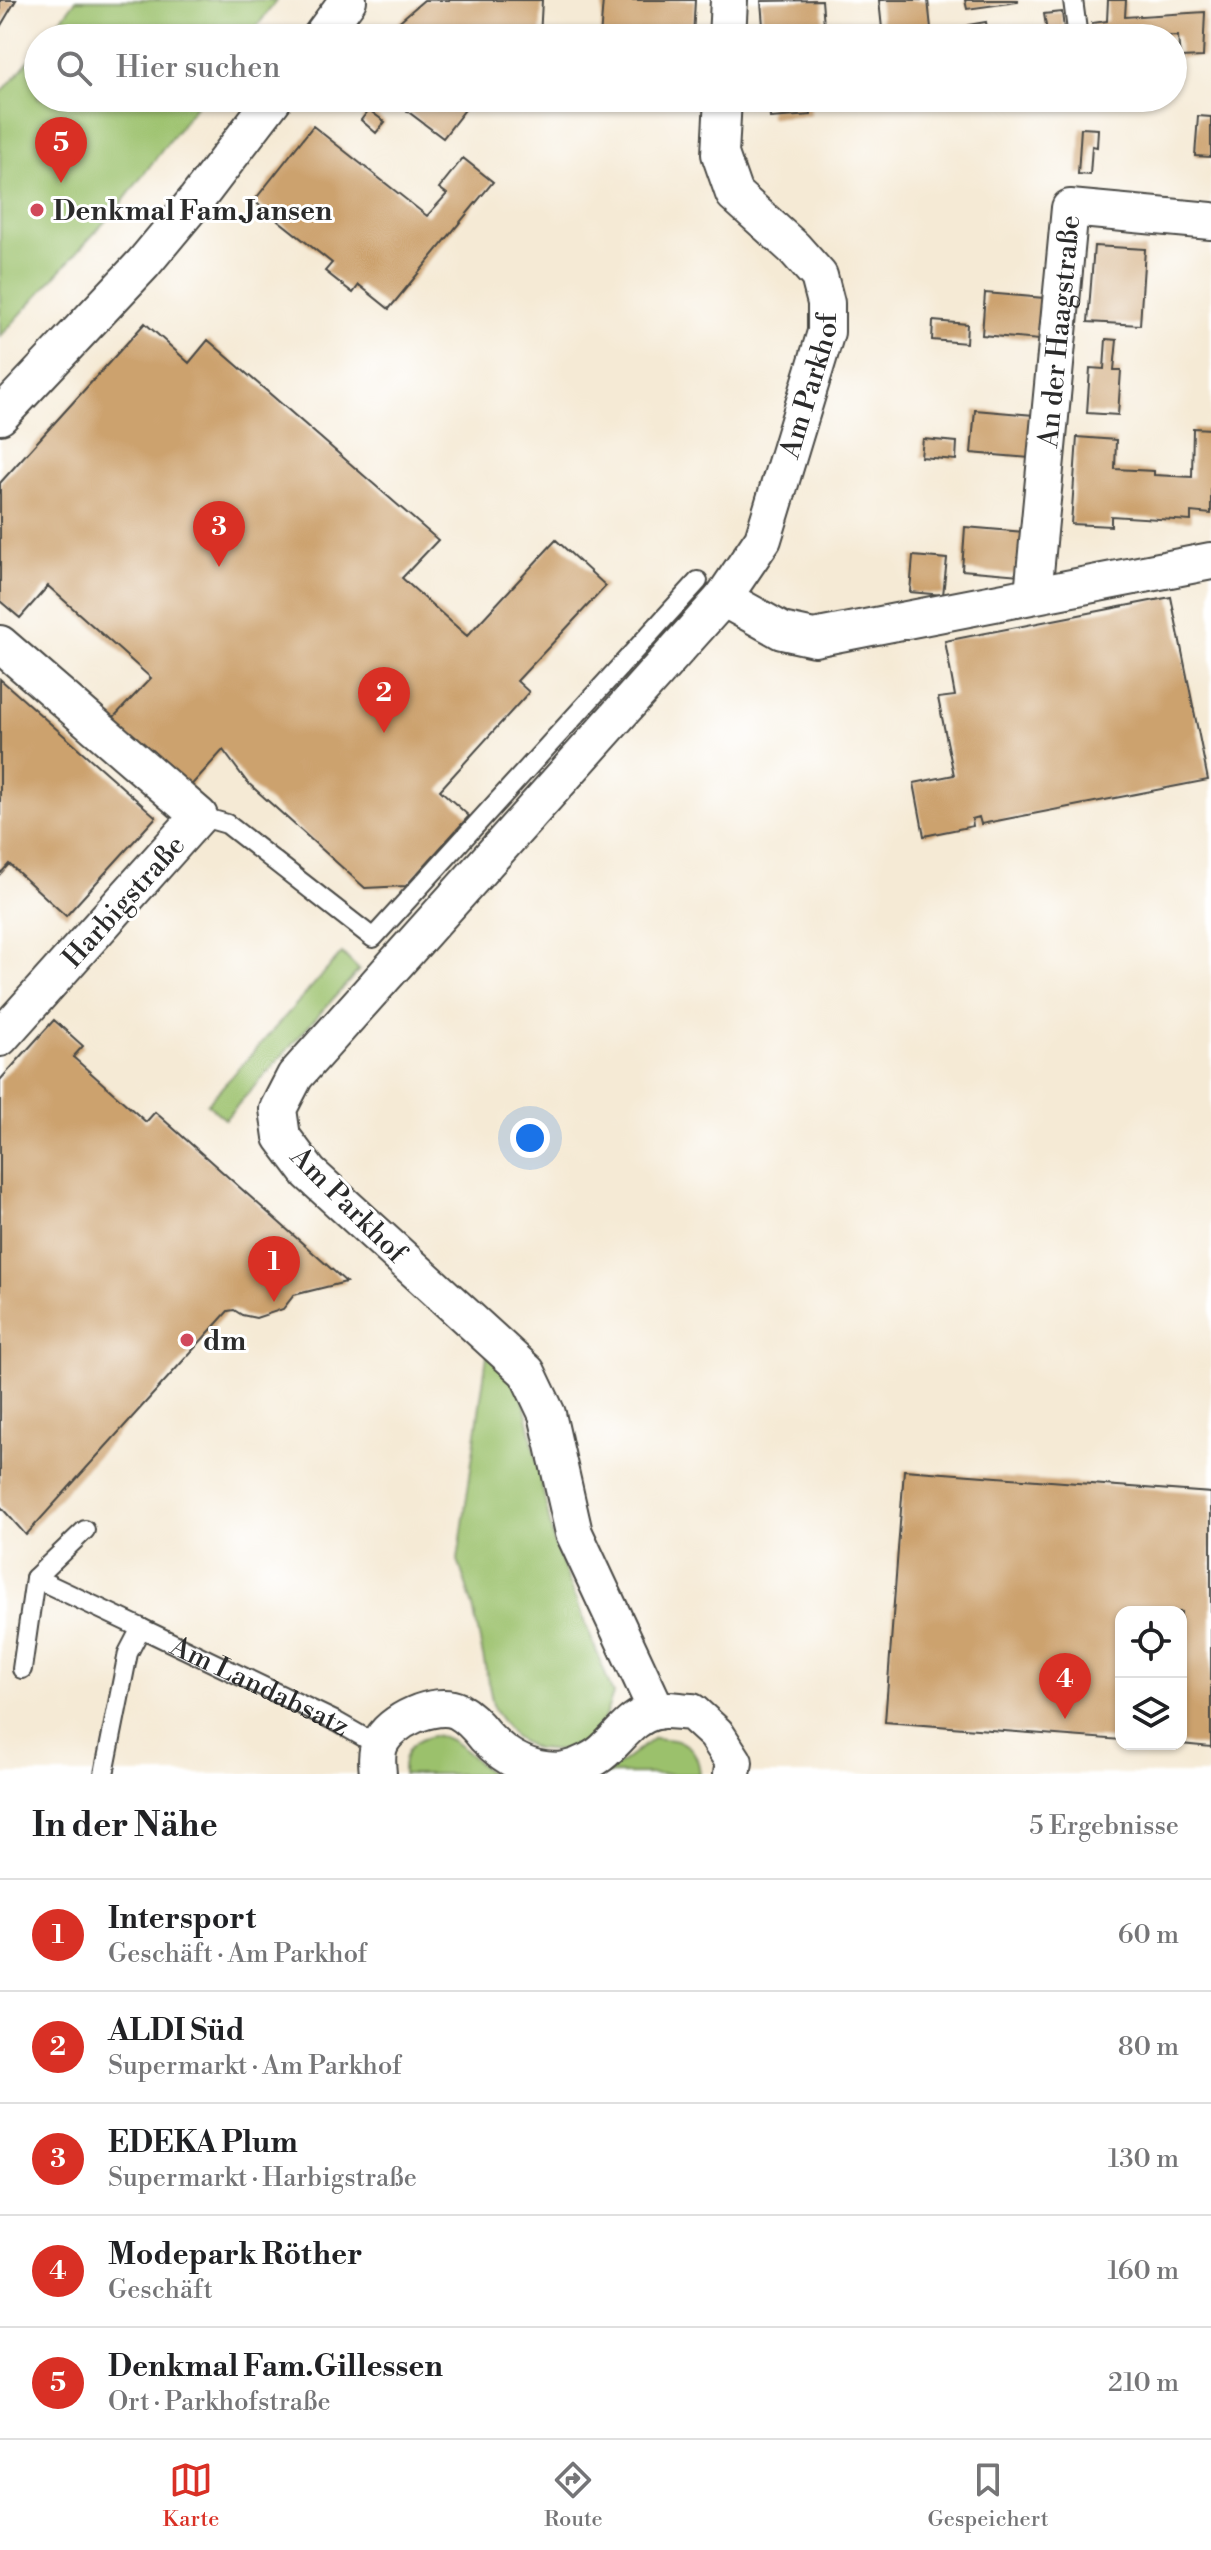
<!DOCTYPE html>
<html lang="de">
<head>
<meta charset="utf-8">
<style>
	:root { --surface:#fff; --page:#f6f6f6; --text:#202124; --muted:#757577; --line:#e0e0e0; --accent:#d93025 }
	body { margin:0; font-family:"Libre Bodoni",serif; background:var(--page); color:var(--text) }
	.controls { position:absolute; right:24px; bottom:24px; display:grid; overflow:hidden; border-radius:16px; box-shadow:0 2px 6px #0004 }
	.controls button { width:72px; height:72px; display:grid; place-items:center; padding:0; border:0; border-bottom:2px solid var(--line); background:var(--surface); color:var(--text); font:40px sans-serif }
	.you { position:absolute; left:530px; top:1138px; width:28px; height:28px; margin:-20px; border:6px solid #fff; border-radius:50%; background:#1a73e8; box-shadow:0 0 0 12px #1a73e833 }
	.badge { display:grid; place-items:center; width:52px; height:52px; border-radius:50%; background:var(--accent); color:#fff; font-size:26px; font-weight:700 }
	.pin { position:absolute; translate:-50% -66px; filter:drop-shadow(0 2px 4px #0008) }
	.pin::after { content:''; position:absolute; top:42px; width:28px; height:24px; background:inherit; clip-path:polygon(0 0,100% 0,50% 100%) }
	.list { margin:0; padding:0; list-style:none }
	h2 { display:flex; justify-content:space-between; align-items:center; height:104px; margin:0; padding:0 32px; font-size:34px }
	h2 small { font-size:26px; font-weight:400; color:var(--muted) }
	.list li { display:grid; grid-template-columns:52px 1fr auto; gap:24px; align-items:center; box-sizing:border-box; height:112px; padding:0 32px; border-top:2px solid var(--line) }
	.list b { display:block; font-size:30px; white-space:nowrap }
	.list p { margin:0; font-size:26px; white-space:nowrap; color:var(--muted) }
	.list em { font-size:26px; font-style:normal; color:var(--muted) }
	.icon { flex:none; width:44px; height:44px; fill:none; stroke:currentColor; stroke-width:2; stroke-linecap:round; stroke-linejoin:round }
	.map { position:relative; flex:none; width:1211px; height:1774px; overflow:hidden }
	.search { position:absolute; background:var(--surface); box-shadow:0 2px 6px #0004; left:24px; right:24px; top:24px; height:88px; display:flex; align-items:center; gap:20px; box-sizing:border-box; padding:0 28px; border-radius:44px; color:var(--muted); font-size:30px }
	.sheet { height:664px; background:var(--surface) }
	nav { display:flex; justify-content:space-around; align-items:center; box-sizing:border-box; height:112px; border-top:2px solid var(--line); background:var(--surface); font-size:22px; color:var(--muted) }
	nav a { display:grid; justify-items:center; gap:4px }
	nav .on { color:var(--accent) }
	.map>svg:first-child { display:block }
</style>
</head>
<body>
<div class="map">
<svg width="1211" height="1774" viewBox="0 0 1211 1774">
	<rect width="100%" height="100%" fill="#fff"/>
	<filter id="ink" filterUnits="userSpaceOnUse"><feTurbulence type="fractalNoise" baseFrequency=".0125" numOctaves="2"/><feDisplacementMap in="SourceGraphic" scale="16" xChannelSelector="R" yChannelSelector="G"/><feConvolveMatrix kernelMatrix="1 2 1 2 8 2 1 2 1" color-interpolation-filters="sRGB"/></filter>
	<filter id="wash" filterUnits="userSpaceOnUse"><feTurbulence type="fractalNoise" baseFrequency=".006" numOctaves="4" result="noise"/><feDisplacementMap in="SourceGraphic" scale="32" xChannelSelector="R" yChannelSelector="G"/><feGaussianBlur stdDeviation="1.8" result="paint"/><feColorMatrix in="noise" values="0 0 0 0 0 0 0 0 0 0 0 0 0 0 0 0 0 1.4 0 .05"/><feComposite in="paint" operator="in"/></filter>
	<g filter="url(#wash)">
		<rect width="100%" height="100%" fill="#f5ead5"/>
		<path fill="#9bc16c" stroke="#63764c" stroke-width="2" d="M76,0h201l-29,38h-201z
			M38,50v48h164l-82,107 -120,132v-243z
			M342,953l17,17 -134,149 -18,-15z
			M487,1355l34,32 33,156 59,151 -10,28 -17,20 -25,9 -26,-2 -20,-11 -21,-28 -21,-103 -15,-47z
			M437,1735c24,6 35,25 54,39h-88c-1,-24 10,-35 34,-39z
			M654,1738c28,2 43,4 46,36h-93z"/>
		<g id="blocks">
			<path fill="#cca26e" d="M0,0h16l-16,27z
				M424,0h118l-2,38h-160z
				M603,0h92l-2,38h-93z
				M822,0l3,38h-61l-3,-37z
				M879,0h49l4,38h-49z
				M965,0h53v2l-51,7z
				M1108,0h18l-1,17 80,-5 -2,45 -23,1 -2,-22 -84,2 -2,-15 15,-2z
				M1062,12l3,26h-17l-4,-24z
				M986,22l3,16h-19l-2,-13z
				M390,98h84l-31,40z
				M769,98h41l1,17 -41,3z
				M369,110l16,12 -9,11 -15,-13z
				M1198,116l13,1v40l-16,-1z
				M313,126l114,90 20,-22 -8,-6 24,-30 30,24 -104,127 -30,-24 -6,8 -28,-22 7,-8 -78,-62z
				M1081,128l17,1 -1,18 -5,-1 -2,29 -12,-1z
				M1094,246l51,3 -5,76 -52,-3z
				M985,293l59,5 -4,42 -58,-5z
				M933,321l34,3 -1,19 -34,-3z
				M145,323l44,40 19,-23 230,200 -36,38 65,58 89,-96 50,46 -89,95 12,11 -89,98 29,26 -63,70 -41,2 -118,-106 -24,-32 -37,41 -76,-70 41,-43 -103,-92 -28,32 -20,-17v-118z
				M1106,339l11,1 -3,30h7l-3,45 -31,-2 3,-45 14,1z
				M975,410l59,5 -4,43 -59,-5z
				M1193,428l18,1v85l-20,-2v9l-80,-5v10l-40,-2 6,-87 39,3 -1,29 39,2v4l38,2z
				M923,439l34,3 -1,18 -35,-3z
				M965,527l59,5 -4,43 -58,-5z
				M913,556l34,3 -4,36 -33,-3z
				M1171,597l37,183 -227,44 -2,-7 -7,2 1,7 -49,10 -10,-53 40,-8 -16,-77 17,-2 -10,-55z
				M0,679l156,138 -90,99 -57,-52 -9,10z
				M54,1020l29,26 -10,11 73,65 9,-10 191,170 -52,13 -11,14 -27,9 -14,-3 -8,-5 -6,1 -202,224 -26,-29v-426z
				M904,1470l307,23v254l-30,-3v-132h-60v128l-236,-18z"/>
		</g>
	</g>
	<g filter="url(#ink)">
		<use href="#blocks" fill-opacity="0" stroke="#494844" stroke-width="2"/>
		<g fill="none" stroke-linecap="round" stroke-linejoin="round">
			<g stroke="#494844" stroke-width="22">
				<g id="service">
					<path d="M1073,0l5,38"/>
					<path d="M199,816l28,8 146,114 325,-357"/>
					<path d="M35,1578l50,-48"/>
					<path d="M22,1669l13,-91 106,50"/>
					<path id="s1" d="M104,1774l24,-121 13,-25 196,94 42,24"/>
				</g>
			</g>
			<g stroke="#494844" stroke-width="40">
				<g id="minor">
					<path d="M320,38l28,-38"/>
					<path d="M727,38l2,-38"/>
					<path d="M0,416l143,-152 54,-65 77,-101"/>
					<path id="s2" d="M1033,594l37,-386 141,13"/>
					<path d="M723,598l59,33 32,7 397,-77"/>
					<path d="M0,644l199,172 -199,222"/>
					<path id="s3" d="M657,1711l-83,-178 -27,-119 -20,-42 -218,-199 -27,-36 -4,-28 17,-33 428,-478 40,-59 63,-207v-29l-7,-27 -25,-28 -60,-54 -14,-40 3,-56"/>
					<path d="M378,1774c-1,-10 -2,-21 2,-30 9,-23 56,-44 78,-33 11,6 20,16 27,25 21,23 49,38 80,34 15,-3 33,-12 43,-23 15,-14 26,-31 48,-36 10,-3 25,1 36,1l24,22 18,28 -2,12"/>
				</g>
			</g>
			<use href="#service" stroke="#fff" stroke-width="18"/>
			<use href="#minor" stroke="#fff" stroke-width="36"/>
		</g>
	</g>
	<g fill="#d1495b" stroke="#fff" stroke-width="3">
		<circle cx="37" cy="210" r="8"/>
		<circle cx="187" cy="1340" r="8"/>
	</g>
	<g text-anchor="middle" stroke-width="6" stroke-linejoin="round" paint-order="stroke">
		<g font-size="28" font-weight="bold" fill="#2b2b2b" stroke="#fff" text-anchor="start">
			<text x="53" y="220">Denkmal Fam.Jansen</text>
			<text x="203" y="1350">dm</text>
		</g>
		<g font-size="28" fill="#2b2b2b" stroke="#fff">
			<text dy="10" stroke="none"><textPath href="#s2" startOffset="264">An der Haagstraße</textPath></text>
			<text dy="10" stroke="none"><textPath href="#s3" startOffset="1644">Am Parkhof</textPath></text>
			<text transform="translate(123 901) rotate(-48)" y="10">Harbigstraße</text>
			<text transform="translate(349 1204) rotate(45)" y="10">Am Parkhof</text>
			<text dy="10" stroke="none"><textPath href="#s1" startOffset="284">Am Landabsatz</textPath></text>
		</g>
	</g>
</svg>
<div class="controls">
<button><svg class="icon" aria-label="locate" viewBox="0 0 24 24"><circle cx="12" cy="12" r="6"/><path d="M12 2v4M12 18v4M2 12h4M18 12h4"/></svg></button>
<button><svg class="icon" aria-label="layers" viewBox="0 0 24 24"><path d="M12 4l9 5-9 5-9-5zM3 14l9 5 9-5"/></svg></button>
</div>
<div class="you"></div>
<div class="pin badge" style="left:274px;top:1302px">1</div>
<div class="pin badge" style="left:384px;top:733px">2</div>
<div class="pin badge" style="left:219px;top:567px">3</div>
<div class="pin badge" style="left:1065px;top:1719px">4</div>
<div class="pin badge" style="left:61px;top:183px">5</div>
<div class="search"><svg class="icon" aria-label="search" viewBox="0 0 24 24"><circle cx="10" cy="10" r="6"/><path d="M15 15l6 6"/></svg>Hier suchen</div>
</div>
<section class="sheet">
<h2>In der Nähe<small>5 Ergebnisse</small></h2>
<ul class="list">
<li><span class="badge">1</span><div><b>Intersport</b><p>Geschäft · Am Parkhof</p></div><em>60 m</em></li>
<li><span class="badge">2</span><div><b>ALDI Süd</b><p>Supermarkt · Am Parkhof</p></div><em>80 m</em></li>
<li><span class="badge">3</span><div><b>EDEKA Plum</b><p>Supermarkt · Harbigstraße</p></div><em>130 m</em></li>
<li><span class="badge">4</span><div><b>Modepark Röther</b><p>Geschäft</p></div><em>160 m</em></li>
<li><span class="badge">5</span><div><b>Denkmal Fam.Gillessen</b><p>Ort · Parkhofstraße</p></div><em>210 m</em></li>
</ul>
</section>
<nav>
<a class="on"><svg class="icon" aria-label="map" viewBox="0 0 24 24"><path d="M3 6l6-2 6 2 6-2v14l-6 2-6-2-6 2zM9 4v14M15 6v14"/></svg>Karte</a>
<a><svg class="icon" aria-label="directions" viewBox="0 0 24 24"><path d="M12 3l9 9-9 9-9-9zM9 14v-3h6M13 9l2 2-2 2"/></svg>Route</a>
<a><svg class="icon" aria-label="saved" viewBox="0 0 24 24"><path d="M7 4h10v16l-5-4-5 4z"/></svg>Gespeichert</a>
</nav>
</body>
</html>
